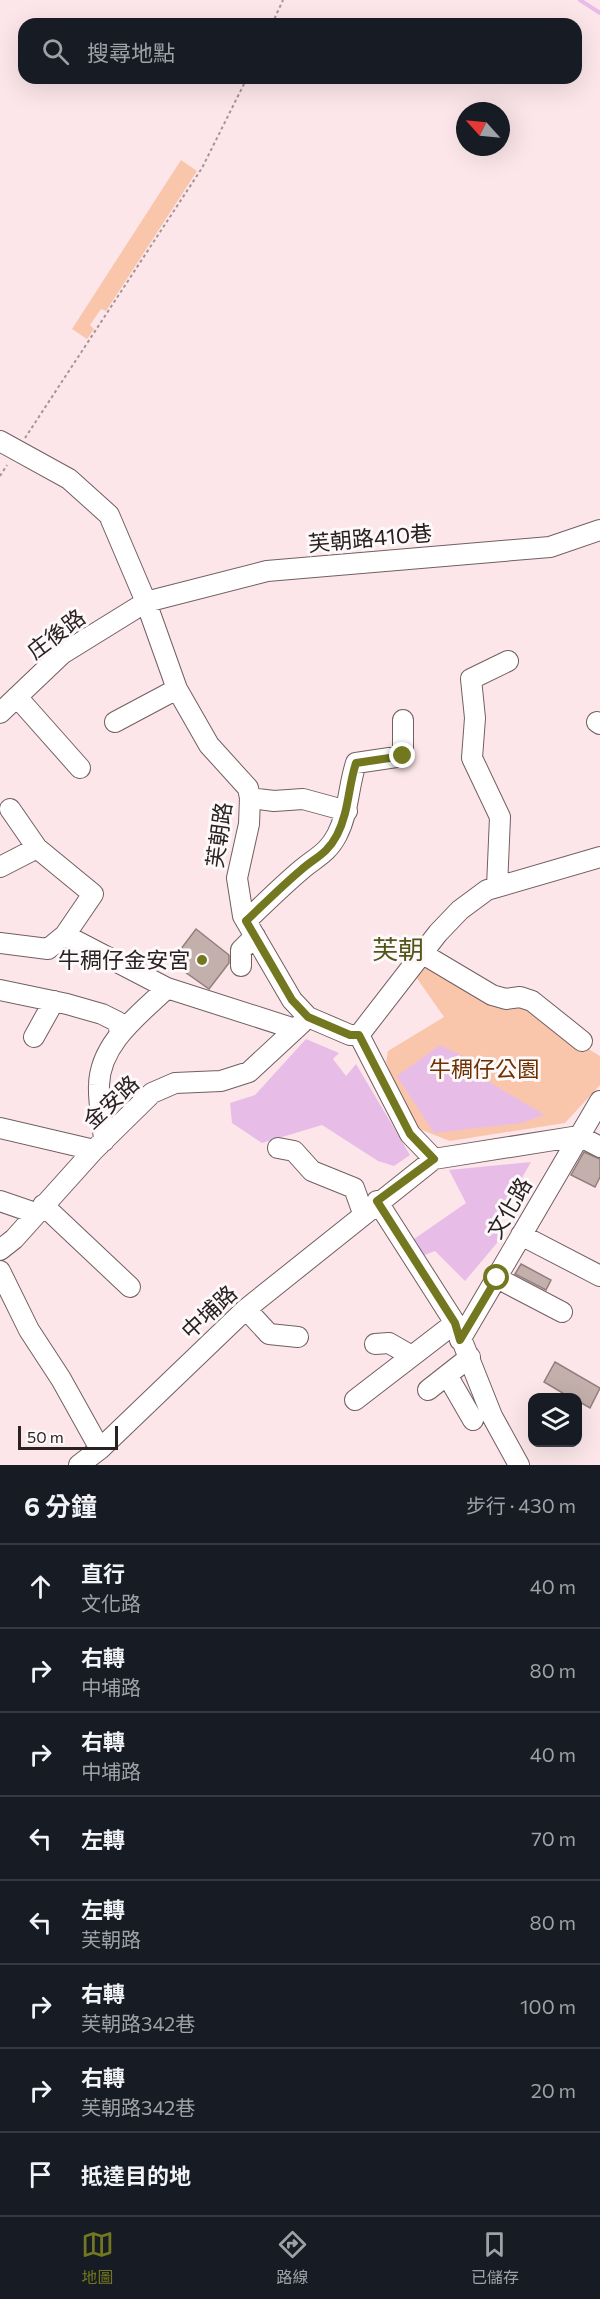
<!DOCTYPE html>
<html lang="zh-TW">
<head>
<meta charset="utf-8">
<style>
	:root { --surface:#171b24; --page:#20242c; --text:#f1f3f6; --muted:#9ea1a6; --line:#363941; --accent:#737820 }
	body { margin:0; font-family:Commissioner,"Noto Sans TC",sans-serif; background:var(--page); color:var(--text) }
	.controls { position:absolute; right:18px; bottom:18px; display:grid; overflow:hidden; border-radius:12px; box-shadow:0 6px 24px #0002 }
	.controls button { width:54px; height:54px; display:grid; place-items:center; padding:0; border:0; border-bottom:2px solid var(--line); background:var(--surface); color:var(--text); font:30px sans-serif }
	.compass { position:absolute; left:456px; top:102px; width:54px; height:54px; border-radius:50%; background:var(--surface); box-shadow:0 6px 24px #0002; rotate:297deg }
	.scale { position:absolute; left:18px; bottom:15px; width:100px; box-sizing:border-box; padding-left:6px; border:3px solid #292122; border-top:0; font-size:16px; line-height:21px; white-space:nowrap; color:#292122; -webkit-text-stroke:4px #fdf8f9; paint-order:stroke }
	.stop { position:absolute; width:18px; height:18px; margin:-14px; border:4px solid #737820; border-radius:50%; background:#fff }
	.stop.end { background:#737820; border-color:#fff; box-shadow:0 2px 6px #0008 }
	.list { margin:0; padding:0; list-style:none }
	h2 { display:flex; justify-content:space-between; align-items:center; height:78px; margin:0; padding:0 24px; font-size:26px }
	h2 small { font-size:20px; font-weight:400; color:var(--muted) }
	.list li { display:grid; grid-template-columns:39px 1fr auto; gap:18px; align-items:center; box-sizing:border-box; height:84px; padding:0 24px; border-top:2px solid var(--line) }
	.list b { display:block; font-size:22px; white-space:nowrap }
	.list p { margin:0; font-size:20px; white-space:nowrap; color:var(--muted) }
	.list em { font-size:20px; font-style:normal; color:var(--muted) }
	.icon { flex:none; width:33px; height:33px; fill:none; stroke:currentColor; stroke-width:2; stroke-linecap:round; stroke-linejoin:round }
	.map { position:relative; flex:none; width:600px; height:1465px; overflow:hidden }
	.search { position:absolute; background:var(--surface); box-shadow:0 6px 24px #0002; left:18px; right:18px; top:18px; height:66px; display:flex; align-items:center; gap:15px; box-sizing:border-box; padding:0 21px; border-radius:18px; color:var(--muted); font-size:22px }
	.sheet { height:750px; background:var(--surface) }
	nav { display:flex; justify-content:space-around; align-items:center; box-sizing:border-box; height:84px; border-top:2px solid var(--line); background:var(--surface); font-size:16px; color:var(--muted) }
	nav a { display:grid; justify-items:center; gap:3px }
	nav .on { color:var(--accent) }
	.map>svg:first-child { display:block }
</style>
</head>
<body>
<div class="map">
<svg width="600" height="1465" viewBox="0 0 600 1465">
	<rect width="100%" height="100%" fill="#fce6e9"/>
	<path fill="#f9c6ab" d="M181,160l16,11 -91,140 -5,-2 -11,16 4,4 -7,10 -15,-10z
		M427,963l100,43 24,20 49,30v29l-35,38 -115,18 -36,-14 -28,-65 2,-11 56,-34 -28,-40z"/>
	<path fill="#e7bde7" d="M306,1039l33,14 -6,6 13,17 10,-12 54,91 -16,11 -16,-5 -56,-36 -60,18 -30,-20 -2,-20 25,-8z
		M440,1045l25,12 24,25 56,33 -24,8 -87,10 -37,-57z
		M531,1162l-32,56 -2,25 -32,38 -30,-30 -13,5 -8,-17 52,-36 -17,-33z"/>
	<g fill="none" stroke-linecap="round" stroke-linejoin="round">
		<path stroke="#e7bde7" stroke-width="4" d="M580,0l20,13"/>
	</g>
	<path fill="#c3afac" stroke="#927f7c" stroke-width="1.5" d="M196,929l33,26v8l-20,26 -38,-27z
		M584,1152l16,7v18l-5,10 -24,-12z
		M521,1264l30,16 -5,10 -31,-16z
		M555,1362l45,26 -10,20 -12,-7v-3h-7l-27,-16z"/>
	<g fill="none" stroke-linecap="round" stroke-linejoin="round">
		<g stroke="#715f62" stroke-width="22">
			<path id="minor" d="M0,441l69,38 40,36 37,87 31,87 32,56 39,43 2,10 -1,26 -12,54 6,38 49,84 16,17 42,18h9
				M17,697l63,71
				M0,713l62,-59 84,-52 121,-31 283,-24 50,-17
				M115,722l62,-33
				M597,722l3,2
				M250,798l24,3 29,-2 44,12
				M10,809l27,39
				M0,867l37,-19 56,46 -28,41 102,53 128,41
				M497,887l3,-70 -28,-59 3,-40 -4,-39 37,-18
				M246,921c18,-17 36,-35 55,-51 15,-13 26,-16 36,-35 12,-23 11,-48 19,-72l47,-7v-36
				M0,943l48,6 17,-14
				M423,954l69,41 14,4 14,-2 12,4 50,40
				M241,966v-16l14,-14
				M0,990l67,14 35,10 16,8 2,12
				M359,1035l79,-102 22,-23 27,-20 113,-33
				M359,1035l51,99 24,25
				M34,1037l20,-36
				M0,1128l94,22
				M579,1136l21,11
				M104,1141c-1,-19 -6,-38 -5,-56 1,-42 41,-71 68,-97
				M278,1148l16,3 18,20 42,17 9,25
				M0,1201l35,12
				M377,1201l78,122 37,93 27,49
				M43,1205l87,82
				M521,1235l79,41
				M0,1250l14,-11 80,-89 58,-57 23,-10 46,-2 28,-9 53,-49
				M0,1271l29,59 32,49 39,70
				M497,1278l65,34
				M246,1309l23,25 29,3
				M460,1340l140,-239
				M375,1344l14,-1 21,12
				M447,1375l26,45
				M428,1390l42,-33
				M355,1400l100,-77
				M79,1465l21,-16 146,-140 188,-150 145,-23"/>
		</g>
		<path stroke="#a49496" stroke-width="2" stroke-dasharray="3 3" stroke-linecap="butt" d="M272,24l11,-24
			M25,438l177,-270 45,-90
			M0,476l7,-11"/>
		<use href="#minor" stroke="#fff" stroke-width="20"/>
	</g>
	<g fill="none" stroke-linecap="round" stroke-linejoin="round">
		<path stroke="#737820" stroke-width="8" d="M403,756l-47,7c-8,24 -7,49 -19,72 -10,19 -21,22 -36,35 -19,16 -37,34 -55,51l46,79 16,17 42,18h9l51,99 24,25 -57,42 78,122 5,17 37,-62"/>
	</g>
	<circle fill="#737820" stroke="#fdf8f9" stroke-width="2" cx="202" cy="960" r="6"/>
	<g text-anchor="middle" stroke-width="6" stroke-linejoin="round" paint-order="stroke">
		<g font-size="22" fill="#292122" stroke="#fdf8f9">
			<text transform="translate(370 538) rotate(-5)" y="8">芙朝路410巷</text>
			<text transform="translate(56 634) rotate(-37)" y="8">庄後路</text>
			<text transform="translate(219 835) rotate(-82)" y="8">芙朝路</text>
			<text transform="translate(111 1102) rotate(-43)" y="8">金安路</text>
			<text transform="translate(509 1208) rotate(-60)" y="8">文化路</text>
			<text transform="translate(209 1312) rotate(-43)" y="8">中埔路</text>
		</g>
		<g font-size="22" fill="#292122" stroke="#fdf8f9" text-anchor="end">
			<text x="190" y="968">牛稠仔金安宮</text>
		</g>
		<g font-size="22" fill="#6f3101" stroke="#fdf8f9">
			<text x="484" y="1077">牛稠仔公園</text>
		</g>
		<g font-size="26" fill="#51551a" stroke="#fdf8f9">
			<text x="398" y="959">芙朝</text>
		</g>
	</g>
</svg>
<div class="controls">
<button><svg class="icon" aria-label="layers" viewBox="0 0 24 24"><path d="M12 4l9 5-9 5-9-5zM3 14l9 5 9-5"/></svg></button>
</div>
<svg class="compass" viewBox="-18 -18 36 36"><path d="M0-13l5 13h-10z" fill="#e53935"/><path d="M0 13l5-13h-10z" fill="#9ea1a6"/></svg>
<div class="scale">50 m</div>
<div class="stop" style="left:497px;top:1278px"></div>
<div class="stop end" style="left:403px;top:756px"></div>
<div class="search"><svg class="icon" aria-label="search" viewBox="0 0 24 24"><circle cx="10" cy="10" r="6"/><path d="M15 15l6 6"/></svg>搜尋地點</div>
</div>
<section class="sheet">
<h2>6 分鐘<small>步行 · 430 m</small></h2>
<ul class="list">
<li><svg class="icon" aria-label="ahead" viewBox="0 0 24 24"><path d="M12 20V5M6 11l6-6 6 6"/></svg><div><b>直行</b><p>文化路</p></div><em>40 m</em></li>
<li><svg class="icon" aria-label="right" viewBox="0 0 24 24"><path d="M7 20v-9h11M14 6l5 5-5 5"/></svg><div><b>右轉</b><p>中埔路</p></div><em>80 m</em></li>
<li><svg class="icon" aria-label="right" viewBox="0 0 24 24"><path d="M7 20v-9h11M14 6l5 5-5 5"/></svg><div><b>右轉</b><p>中埔路</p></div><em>40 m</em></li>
<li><svg class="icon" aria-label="left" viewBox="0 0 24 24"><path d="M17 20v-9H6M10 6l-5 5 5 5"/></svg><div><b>左轉</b></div><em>70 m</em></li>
<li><svg class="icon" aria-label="left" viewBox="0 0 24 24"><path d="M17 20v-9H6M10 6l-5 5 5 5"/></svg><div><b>左轉</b><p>芙朝路</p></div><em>80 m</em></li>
<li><svg class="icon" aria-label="right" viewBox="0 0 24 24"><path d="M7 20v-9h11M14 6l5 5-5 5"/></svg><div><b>右轉</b><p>芙朝路342巷</p></div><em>100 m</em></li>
<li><svg class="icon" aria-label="right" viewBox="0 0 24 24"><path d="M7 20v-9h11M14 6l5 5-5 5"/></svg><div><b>右轉</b><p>芙朝路342巷</p></div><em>20 m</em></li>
<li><svg class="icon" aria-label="arrive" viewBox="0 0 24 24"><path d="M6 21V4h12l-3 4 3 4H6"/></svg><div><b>抵達目的地</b></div></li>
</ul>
</section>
<nav>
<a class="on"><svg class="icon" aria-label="map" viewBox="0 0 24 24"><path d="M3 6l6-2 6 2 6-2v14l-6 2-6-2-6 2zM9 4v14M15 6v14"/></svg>地圖</a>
<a><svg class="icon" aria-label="directions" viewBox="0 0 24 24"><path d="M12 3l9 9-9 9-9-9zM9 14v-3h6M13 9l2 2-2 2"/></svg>路線</a>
<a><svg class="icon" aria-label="saved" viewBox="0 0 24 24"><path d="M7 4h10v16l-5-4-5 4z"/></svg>已儲存</a>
</nav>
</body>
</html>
